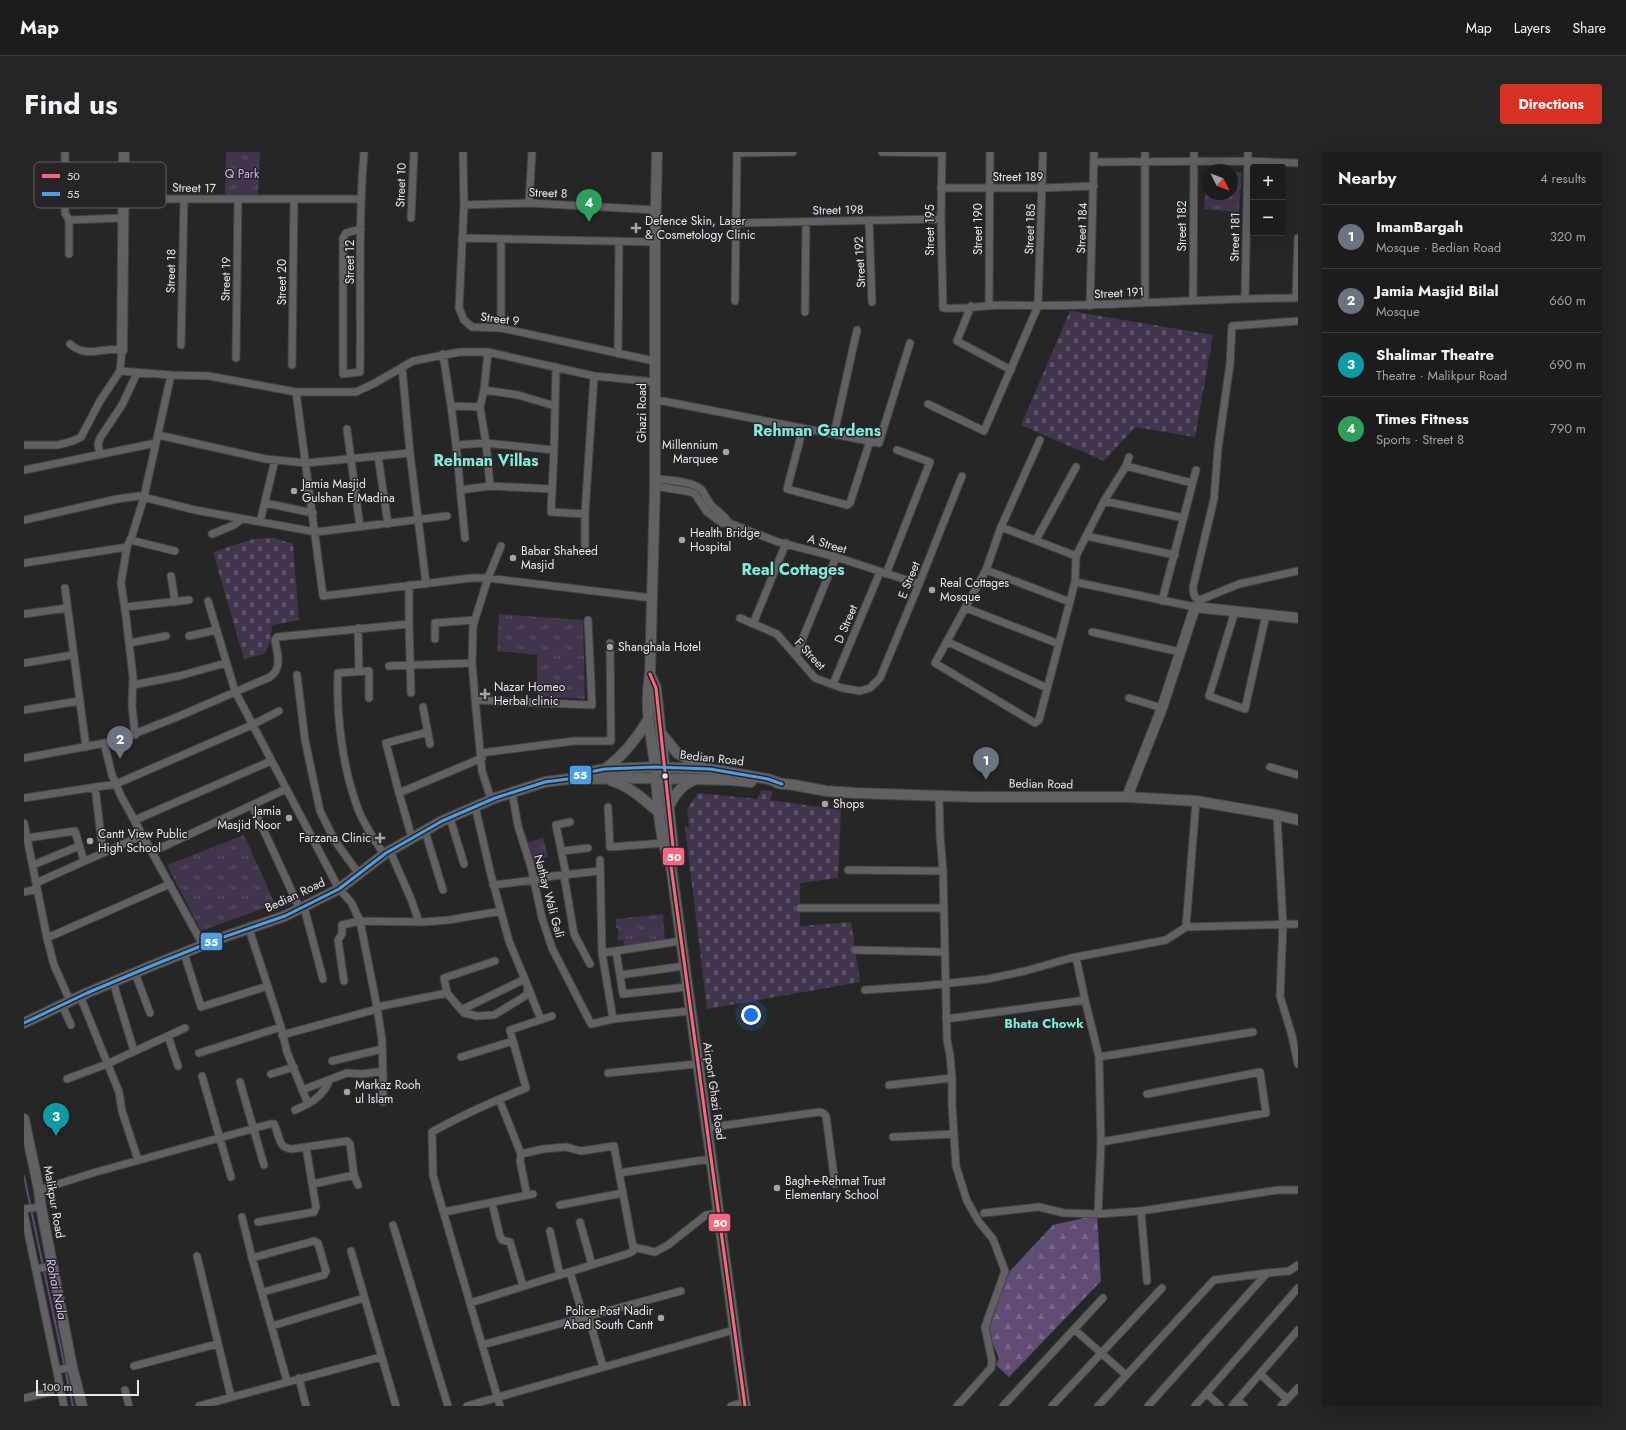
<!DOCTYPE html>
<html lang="en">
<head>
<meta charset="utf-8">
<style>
	:root { --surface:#1d1c1d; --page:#252526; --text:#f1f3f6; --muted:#a0a1a4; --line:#3b3a3b; --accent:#d93025 }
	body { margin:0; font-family:Jost,sans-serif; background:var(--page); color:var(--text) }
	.controls { position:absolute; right:12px; top:12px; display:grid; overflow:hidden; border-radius:4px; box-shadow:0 4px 16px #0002 }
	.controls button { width:36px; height:36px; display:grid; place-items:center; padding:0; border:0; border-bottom:1px solid var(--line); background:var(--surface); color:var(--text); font:20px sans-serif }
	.compass { position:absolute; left:1178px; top:12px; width:36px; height:36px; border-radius:50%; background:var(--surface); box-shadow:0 4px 16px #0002; rotate:132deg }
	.scale { position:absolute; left:12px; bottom:10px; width:103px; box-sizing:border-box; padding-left:4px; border:2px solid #e9e8eb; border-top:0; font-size:11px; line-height:14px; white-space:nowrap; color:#e9e8eb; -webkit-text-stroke:3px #272528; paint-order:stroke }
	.you { position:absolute; left:727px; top:863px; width:14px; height:14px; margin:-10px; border:3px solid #fff; border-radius:50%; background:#1a73e8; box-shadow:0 0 0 6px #1a73e833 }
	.badge { display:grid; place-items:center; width:26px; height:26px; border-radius:50%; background:var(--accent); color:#fff; font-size:13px; font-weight:700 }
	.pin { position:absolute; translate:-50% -33px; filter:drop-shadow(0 1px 2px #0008) }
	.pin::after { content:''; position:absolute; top:21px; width:14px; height:12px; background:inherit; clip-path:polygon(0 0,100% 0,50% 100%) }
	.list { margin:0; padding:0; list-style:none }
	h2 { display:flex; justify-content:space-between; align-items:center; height:52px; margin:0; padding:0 16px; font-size:17px }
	h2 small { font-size:13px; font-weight:400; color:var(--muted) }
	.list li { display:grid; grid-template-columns:26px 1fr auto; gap:12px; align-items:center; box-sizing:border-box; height:64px; padding:0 16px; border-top:1px solid var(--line) }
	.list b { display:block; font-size:15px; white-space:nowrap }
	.list p { margin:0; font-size:13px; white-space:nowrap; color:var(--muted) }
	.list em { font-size:13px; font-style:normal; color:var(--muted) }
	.map { position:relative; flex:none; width:1274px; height:1254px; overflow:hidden; border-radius:4px }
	header { display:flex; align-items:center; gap:24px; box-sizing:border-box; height:56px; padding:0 20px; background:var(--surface); border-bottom:1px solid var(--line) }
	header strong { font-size:19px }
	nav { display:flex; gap:22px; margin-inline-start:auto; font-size:14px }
	.intro { display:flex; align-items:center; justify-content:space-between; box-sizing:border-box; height:96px; padding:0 24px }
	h1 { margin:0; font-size:28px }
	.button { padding:10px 18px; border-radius:4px; background:var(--accent); color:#fff; font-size:14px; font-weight:700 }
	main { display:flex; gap:24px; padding:0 24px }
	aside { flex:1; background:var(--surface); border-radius:4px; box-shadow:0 4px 16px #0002 }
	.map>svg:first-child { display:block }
</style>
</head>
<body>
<header>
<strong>Map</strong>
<nav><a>Map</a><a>Layers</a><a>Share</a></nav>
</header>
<div class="intro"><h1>Find us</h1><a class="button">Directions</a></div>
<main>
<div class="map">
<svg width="1274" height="1254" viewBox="0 0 1274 1254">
	<defs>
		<pattern id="grass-tufts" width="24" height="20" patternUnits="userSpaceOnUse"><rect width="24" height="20" fill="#41354d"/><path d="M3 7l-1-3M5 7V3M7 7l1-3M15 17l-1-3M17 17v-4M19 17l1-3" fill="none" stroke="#5c5267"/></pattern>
		<pattern id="forest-firs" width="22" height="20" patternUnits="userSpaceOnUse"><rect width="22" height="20" fill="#614d74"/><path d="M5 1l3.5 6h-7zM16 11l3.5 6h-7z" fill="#786788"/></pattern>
		<pattern id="cemetery-stones" width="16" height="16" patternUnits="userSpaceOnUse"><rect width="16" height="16" fill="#41354d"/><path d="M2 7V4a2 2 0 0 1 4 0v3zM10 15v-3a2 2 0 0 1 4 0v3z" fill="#5c5267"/></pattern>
	</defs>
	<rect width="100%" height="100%" fill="#272627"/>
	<path fill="url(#grass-tufts)" d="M202,0h34l-2,45 -33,-1z
		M1183,18l1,24h24v-22h10l-3,40 -35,-3z
		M475,462l84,6 2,79 -48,-3v-41l-40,-4z
		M220,683l31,69 -74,27 -34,-66z
		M519,686l5,19 -12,2 1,4 -6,2 -6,-22z
		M639,762l2,28 -41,4 -1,-6h-5l-1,-4 2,-1 -1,-7h-2v-9z"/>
	<path fill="url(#forest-firs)" d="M1073,1063l4,66 -92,96 -13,-12 3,-7 -7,-16 -4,-16 21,-54 44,-47z"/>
	<path fill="url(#cemetery-stones)" d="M1046,159l143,24 -18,102 -60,-10 -31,34 -83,-36z
		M250,386l19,6 6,76 -27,5c-1,11 -1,19 -8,29l-20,5 -31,-107 40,-13z
		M738,638l11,1 -3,9 71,10 -3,68 -38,5v43l51,-4 9,60 -153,27 -22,-182 4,-1 -2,-17 11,-16 59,6z"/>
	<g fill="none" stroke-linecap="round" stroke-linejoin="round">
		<path stroke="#604b74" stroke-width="2" d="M0,1024l19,90
			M20,1118l29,136"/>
		<g stroke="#434244" stroke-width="9">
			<path id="street" d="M41,0v61l4,7 54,-2
				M439,0l1,53 -5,103 5,12 8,7 29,1 153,33
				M858,0l60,1
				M918,0l-1,67 2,89c16,2 42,-3 60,-3 98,3 196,-7 293,-7
				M713,1l56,-1
				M1070,10l154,-1 50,2
				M917,36h102l51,-2
				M100,47h236
				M505,51l3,-51
				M440,53l65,-2 127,7
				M387,66l3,-66
				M845,68l3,82
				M712,71l205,-4
				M337,77l-15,4 -3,5v136l17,-2c1,-73 -2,-147 4,-220
				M438,86l193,4
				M45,102v-34
				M1221,146l3,-146
				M1272,146l2,-60
				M1169,148l1,-148
				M711,149l2,-149
				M1121,150v-150
				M965,153l1,-153
				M947,154l-14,35 54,29
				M1066,154l4,-154
				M781,160l1,-90
				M1274,169l-66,5 -2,38 -12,84 -4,51 -21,88c0,5 1,12 7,13l39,-16 59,-13
				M477,176v-88
				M157,193l3,-146
				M464,200l-4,38 -4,17 6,36 4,43
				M419,202l8,52
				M594,202l1,-113
				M212,206l2,-158
				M268,213l2,-165
				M378,215l8,86 16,131
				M532,215l-2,83 -3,62 34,2
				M96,219l51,4 38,1 87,16h60l19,-9 38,-22 47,-9h28l106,24 61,6
				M460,238l34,5 37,11
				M272,240l27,204 148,-18h17l164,20
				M631,249h8l216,42 31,-100
				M904,252l56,27 54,-125 5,-154
				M779,276l-16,61 60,16 3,-2 20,-62
				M323,277l13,98
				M810,282l23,-104
				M134,283l108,24 40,4 104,-10
				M1016,288l-39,87 -15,43 -51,93 100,60 4,-3 36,-138 1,-26 28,-55 22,-35 3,-9
				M0,293h34l15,-4 8,-4 19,-36 20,-30 2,-21c-5,0 -11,-1 -16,0 -14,2 -25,4 -36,-6
				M432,293l30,-2 68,7
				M76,302l-2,-10 2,-6 22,-33 15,-32
				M354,304l10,68
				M1102,314l66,17
				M0,318l132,-27
				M631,327c12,1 37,2 46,10 4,5 6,11 10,16 6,6 13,10 18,18
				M631,334l36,6 4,2 12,18 15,11h7l49,19 58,15 83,27
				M436,338l30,-4 62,3
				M1080,349l80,17
				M241,351l48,10
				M0,368l93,-21 22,-3 56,14 121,22 131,-16
				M236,370l15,-62
				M977,375l75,29
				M188,382l22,-9 8,-6
				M1062,384l89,19
				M441,386l-9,-93 -5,-39 29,1
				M106,388l45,11
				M1012,388l40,-73
				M561,397v-35l9,-138
				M0,411l103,-16
				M962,418l84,32
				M862,422l44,-112 -33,-12
				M147,424l4,26
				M1051,430l120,25
				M385,433v39l2,69
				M41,436l21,159
				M184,449l27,90 104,198 12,13 9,19 17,86 5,33 1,33v29
				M1138,449l34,-131
				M101,455l64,-7
				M942,456l93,36
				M1211,459l-26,85 36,13 21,-94
				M0,462l43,-6
				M716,466l37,16 38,44 27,10 18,3 10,-3 10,-10 39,-94 43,-108
				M729,472l33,-81
				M334,476l1,43
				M1068,480l88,20
				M165,484l27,-6
				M411,487v-16l39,-3
				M924,490l99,46
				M105,491l37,-7
				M772,503l40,-98
				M0,511l49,-8
				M365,514l83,-3
				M273,523l8,65 15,71 15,30 24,33
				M809,532l47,-112
				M109,533l46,-9 47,-13
				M345,546v-27l-31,2c-2,43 5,96 20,136 6,16 17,31 26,46
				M1105,546l33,10
				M451,548l117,5 -4,-85
				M399,555l7,37
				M0,558l55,-9
				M111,583l-3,-30 1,-28 -7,-60 -5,-34 6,-36 5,-11 12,-39 27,-122
				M80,591l8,32 9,21 82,149
				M457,601l93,-12h37l-1,-98
				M0,606l92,-17 61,-24 93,-40c13,-9 7,-24 5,-37l2,-3 132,-13
				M1246,615l28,8
				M71,635l8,66
				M488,640l6,34 13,41 11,51 10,30 39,76 22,-5 77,-8
				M375,641l-13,-50 42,-11
				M915,643l1,40 3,36 4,169 3,15 2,23v27l4,61 11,35 12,21 14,17 12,32 -20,56 7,34 -1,7 -34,38
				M0,646l92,-14 136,-59 27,-14
				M467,647l-9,-28 -6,-62 -4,-46 1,-37 15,-48 13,-32
				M1172,649l-10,126 112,-3
				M228,653l48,104
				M584,655l2,40 54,-4
				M1253,663l6,109 -3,72 12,40 6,28
				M426,666l14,46
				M111,668l136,-59
				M0,671l23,115 7,27 16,36
				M401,679l18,59
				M3,686l48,-7 9,30
				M388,686l-13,-45 83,-35
				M366,699l21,48 8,23
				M538,699l26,-3
				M128,700l134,-63
				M576,708l2,93
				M9,713l46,-19
				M824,718l95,1
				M542,722l-10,-49 14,-3
				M540,723l10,59 16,30
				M12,731l107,-48
				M469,733l41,-5 19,-4 47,-5
				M0,740l13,-3
				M280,755l19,72
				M776,756h143
				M225,777l32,98 6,25 21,52
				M23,786l123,-54
				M831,798l89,2
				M592,799l7,43 64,-7
				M160,801l17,54 67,-21
				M111,821l15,40
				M596,823l64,-9
				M320,829l-6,-41 4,-6v-9l18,-4 62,1 27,-2 52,-9
				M89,830l21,69
				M504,835l13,33
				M841,838l58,-4 65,-7 37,-8 46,-13 95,-18 20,-13
				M423,841l-3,-15 51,-17
				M56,844l39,96 3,19 16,49
				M1061,848l14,57 2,85 -3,72
				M38,853l9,20
				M353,855l70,-14 17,20 13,3 17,-1 28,-17 5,-4 1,-7 -19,-46 -18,-66 -16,-69
				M437,858l64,-31
				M589,867l-11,-66 79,-12
				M922,867l139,-19 -9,-43
				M258,883l95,-26
				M144,884l10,30
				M175,901l82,-26
				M437,905l52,-16
				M1075,905l154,-25
				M308,909l50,-12
				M584,921l89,-9
				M247,922l23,-7
				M178,924l29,101
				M43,927l40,-15 78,-36
				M216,930l24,83
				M865,933l63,-7
				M278,938l45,-17 16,1 20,-3
				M271,958c14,-6 28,-13 34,-29
				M682,976l113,-16 4,1 3,3 9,68
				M869,985l61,-3
				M1077,990l165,-29 -6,-41 -113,22
				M497,1002l-1,7 7,34
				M595,1021l84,-13 7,1
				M289,1032l41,-9
				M15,1038l57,-18 174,-48h4c6,11 3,24 18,25l55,-8 3,3 4,31 4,10
				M468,1051l8,33 2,4 8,2 13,44
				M536,1053l63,-12
				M0,1057l17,-2
				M1117,1059l6,70
				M420,1060l89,-18
				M0,1061l40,193
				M960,1061l55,-6 25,6 34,1 43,-3 137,-21h20
				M218,1065l10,41
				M234,1070l56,-10 2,-5 -10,-60
				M556,1070l12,43
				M369,1073l55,181
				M526,1079l10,44
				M609,1095l22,5 13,-7 38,-30 13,-2
				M327,1099l45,155
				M173,1104l34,141
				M12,1117l17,-3
				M546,1120l13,44
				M239,1140l61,-17 2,-4 -8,-28 -4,-2 -62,17 35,123
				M446,1151l160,-50 3,-2v-4l-19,-101 -33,5 -15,-4 -23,2 -22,5 -22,-55
				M564,1163l15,52
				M248,1174l92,-28
				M1051,1178l51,45
				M458,1193l199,-54
				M110,1214l83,-22
				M33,1218l15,-3
				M1236,1222l27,25
				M275,1226l7,28
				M101,1238l4,16
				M1182,1241l14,13
				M0,1246l26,-6
				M1213,1248l7,6
				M175,1254l182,-49
				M443,1254l267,-76
				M476,1254l-63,-216 -4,-15 -1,-43c30,-17 62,-31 94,-44l-16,-58 42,-14
				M707,1254l13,-4
				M979,1254l100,-108
				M1028,1254l110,-118
				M1074,1254l116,-126 53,-7
				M1124,1254l119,-133 22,-2 9,-6
				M1171,1254l103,-118
				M1208,1254l66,-76
				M1257,1254l17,-18"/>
		</g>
		<g stroke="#434244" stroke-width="12">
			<path id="secondary" d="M633,0l-2,90v244l-5,188c-6,32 1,61 5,92 3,33 3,70 16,100
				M98,198l2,-198
				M626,522l6,14 18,168 -3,10 74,540
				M638,582l15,19 24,13
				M581,617c19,-14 31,-29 43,-49
				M549,627l70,-1 87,2 21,2
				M588,629c18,5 33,20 48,32
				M753,631l17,2 32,6 29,2 119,4h153l69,4 81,14 21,5
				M1103,645l35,-89 33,-101 103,11
				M644,656c6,-12 13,-23 26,-28
				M0,871l63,-30 64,-27 70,-28 64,-22 54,-27 47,-36 56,-32 53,-23 50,-16 23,-3 21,-7 16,-3 50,-2 55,2 58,10 14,5
				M0,967l15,71 2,17 31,160 10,39"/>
		</g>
		<use href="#street" stroke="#616062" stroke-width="7"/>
		<use href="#secondary" stroke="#616062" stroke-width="10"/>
		<g stroke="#272528" stroke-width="6">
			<path id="bus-1" d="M626,522l6,14 18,168 -3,10 74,540"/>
		</g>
		<g stroke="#272528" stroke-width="6">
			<path id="bus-2" d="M0,871l63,-30 64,-27 70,-28 64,-22 54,-27 47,-36 56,-32 53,-23 50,-16 23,-3 21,-7 16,-3 50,-2 55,2 58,10 14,5"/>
		</g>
		<use href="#bus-1" stroke="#fa6682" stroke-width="3"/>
		<use href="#bus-2" stroke="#4d9ee5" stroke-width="3"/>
	</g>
	<g fill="#a5a4a6" stroke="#272528" stroke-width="1.5">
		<path d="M610 70h4v4h4v4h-4v4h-4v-4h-4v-4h4z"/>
		<circle cx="702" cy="300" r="4"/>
		<circle cx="270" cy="339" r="4"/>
		<circle cx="658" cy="388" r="4"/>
		<circle cx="489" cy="406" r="4"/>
		<circle cx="908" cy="438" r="4"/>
		<circle cx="586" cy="495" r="4"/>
		<path d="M459 536h4v4h4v4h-4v4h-4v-4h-4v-4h4z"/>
		<circle cx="801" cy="652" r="4"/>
		<circle cx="265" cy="666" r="4"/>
		<path d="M354 680h4v4h4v4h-4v4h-4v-4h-4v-4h4z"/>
		<circle cx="66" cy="689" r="4"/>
		<circle cx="323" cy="940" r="4"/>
		<circle cx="753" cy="1036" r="4"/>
		<circle cx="637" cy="1166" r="4"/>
	</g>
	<circle fill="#e9e8eb" stroke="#272528" stroke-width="1.5" cx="641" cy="624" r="3.5"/>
	<g text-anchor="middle" stroke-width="3" stroke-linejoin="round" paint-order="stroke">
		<g font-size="12" fill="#d3b0f7" stroke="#272528">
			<text x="218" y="26">Q Park</text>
		</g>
		<g font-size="12" fill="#e9e8eb" stroke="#272528">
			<text x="994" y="29">Street 189</text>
			<text transform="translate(377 33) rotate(-88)" y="4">Street 10</text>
			<text transform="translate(170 36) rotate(1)" y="4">Street 17</text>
			<text transform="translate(524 41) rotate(2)" y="4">Street 8</text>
			<text transform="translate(814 58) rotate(-1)" y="4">Street 198</text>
			<text transform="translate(1158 74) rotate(-90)" y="4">Street 182</text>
			<text transform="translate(1058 76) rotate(-88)" y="4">Street 184</text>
			<text transform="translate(954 77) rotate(-90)" y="4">Street 190</text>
			<text transform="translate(1006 77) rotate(-88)" y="4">Street 185</text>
			<text transform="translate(906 78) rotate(-90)" y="4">Street 195</text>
			<text transform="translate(1211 85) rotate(-89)" y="4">Street 181</text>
			<text transform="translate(326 110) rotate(-90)" y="4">Street 12</text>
			<text transform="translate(836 110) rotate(-93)" y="4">Street 192</text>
			<text transform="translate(147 119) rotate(-89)" y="4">Street 18</text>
			<text transform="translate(202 127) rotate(-89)" y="4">Street 19</text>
			<text transform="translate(258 130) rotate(-90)" y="4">Street 20</text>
			<text transform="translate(1095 141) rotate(-3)" y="4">Street 191</text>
			<text transform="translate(476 167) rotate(7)" y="4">Street 9</text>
			<text transform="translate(618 261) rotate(-90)" y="4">Ghazi Road</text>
			<text transform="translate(803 392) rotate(17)" y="4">A Street</text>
			<text transform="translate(885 428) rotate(-68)" y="4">E Street</text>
			<text transform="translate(822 472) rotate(-67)" y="4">D Street</text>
			<text transform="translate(786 502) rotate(47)" y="4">F Street</text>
			<text transform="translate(688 606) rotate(6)" y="4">Bedian Road</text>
			<text transform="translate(1017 632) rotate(1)" y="4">Bedian Road</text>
			<text transform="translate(271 743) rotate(-25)" y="4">Bedian Road</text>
			<text transform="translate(525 744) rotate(75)" y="4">Nathay Wali Gali</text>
			<text transform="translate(690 939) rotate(82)" y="4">Airport Ghazi Road</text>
			<text transform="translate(30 1050) rotate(80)" y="4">Malikpur Road</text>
		</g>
		<g font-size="12" fill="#e9e8eb" stroke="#272528" text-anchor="start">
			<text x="621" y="73">Defence Skin, Laser<tspan x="621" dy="14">&amp; Cosmetology Clinic</tspan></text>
			<text x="694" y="297" text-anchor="end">Millennium<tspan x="694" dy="14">Marquee</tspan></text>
			<text x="278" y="336">Jamia Masjid<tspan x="278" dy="14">Gulshan E Madina</tspan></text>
			<text x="666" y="385">Health Bridge<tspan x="666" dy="14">Hospital</tspan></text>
			<text x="497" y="403">Babar Shaheed<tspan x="497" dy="14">Masjid</tspan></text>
			<text x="916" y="435">Real Cottages<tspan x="916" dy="14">Mosque</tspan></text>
			<text x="594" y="499">Shanghala Hotel</text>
			<text x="470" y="539">Nazar Homeo<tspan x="470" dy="14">Herbal clinic</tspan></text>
			<text x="809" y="656">Shops</text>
			<text x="257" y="663" text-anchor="end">Jamia<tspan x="257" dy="14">Masjid Noor</tspan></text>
			<text x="74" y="686">Cantt View Public<tspan x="74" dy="14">High School</tspan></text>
			<text x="347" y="690" text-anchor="end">Farzana Clinic</text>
			<text x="331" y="937">Markaz Rooh<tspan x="331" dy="14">ul Islam</tspan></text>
			<text x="761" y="1033">Bagh-e-Rehmat Trust<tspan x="761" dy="14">Elementary School</tspan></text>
			<text x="629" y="1163" text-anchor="end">Police Post Nadir<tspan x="629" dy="14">Abad South Cantt</tspan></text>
		</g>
		<g font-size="13" font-weight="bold" fill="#83ead9" stroke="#272528">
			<text x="1020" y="876">Bhata Chowk</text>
		</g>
		<g font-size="13" font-style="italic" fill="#dcc0fa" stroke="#272528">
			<text transform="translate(33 1137) rotate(78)" y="5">Rohai Nala</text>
		</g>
		<g font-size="16" font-weight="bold" fill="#83ead9" stroke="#272528">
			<text x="793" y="284">Rehman Gardens</text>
			<text x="462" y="314">Rehman Villas</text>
			<text x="769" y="423">Real Cottages</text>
		</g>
	</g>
	<rect x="10" y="10" width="132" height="46" rx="6" fill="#272528" stroke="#616062" stroke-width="1"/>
	<rect x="18" y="22" width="18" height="4" fill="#fa6682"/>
	<rect x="18" y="40" width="18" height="4" fill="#4d9ee5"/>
	<g font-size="11" fill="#e9e8eb">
		<text x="43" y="28">50</text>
		<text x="43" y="46">55</text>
	</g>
	<g stroke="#272528" stroke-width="1.5">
		<rect x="545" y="613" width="23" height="20" rx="4" fill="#4d9ee5"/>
		<rect x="638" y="695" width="23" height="19" rx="4" fill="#fa6682"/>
		<rect x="176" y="780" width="23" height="19" rx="4" fill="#4d9ee5"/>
		<rect x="684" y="1061" width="23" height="19" rx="4" fill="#fa6682"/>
	</g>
	<g font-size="11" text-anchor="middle" font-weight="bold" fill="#fff">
		<text x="556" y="627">55</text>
		<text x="650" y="709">50</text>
		<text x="187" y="794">55</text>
		<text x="696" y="1075">50</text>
	</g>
</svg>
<div class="controls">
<button>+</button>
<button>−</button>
</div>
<svg class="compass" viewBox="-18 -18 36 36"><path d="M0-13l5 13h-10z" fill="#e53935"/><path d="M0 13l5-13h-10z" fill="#a0a1a4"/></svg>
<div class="scale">100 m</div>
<div class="you"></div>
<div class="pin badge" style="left:962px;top:628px;background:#6b7280">1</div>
<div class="pin badge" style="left:96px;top:607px;background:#6b7280">2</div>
<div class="pin badge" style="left:32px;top:984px;background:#0f9aa8">3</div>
<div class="pin badge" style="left:565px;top:70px;background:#2e9e5b">4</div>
</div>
<aside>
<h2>Nearby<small>4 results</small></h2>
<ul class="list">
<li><span class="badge" style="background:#6b7280">1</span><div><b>ImamBargah</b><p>Mosque · Bedian Road</p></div><em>320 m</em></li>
<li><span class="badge" style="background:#6b7280">2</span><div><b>Jamia Masjid Bilal</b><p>Mosque</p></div><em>660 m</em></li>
<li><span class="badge" style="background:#0f9aa8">3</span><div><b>Shalimar Theatre</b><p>Theatre · Malikpur Road</p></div><em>690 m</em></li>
<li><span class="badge" style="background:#2e9e5b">4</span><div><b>Times Fitness</b><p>Sports · Street 8</p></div><em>790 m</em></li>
</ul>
</aside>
</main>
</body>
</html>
